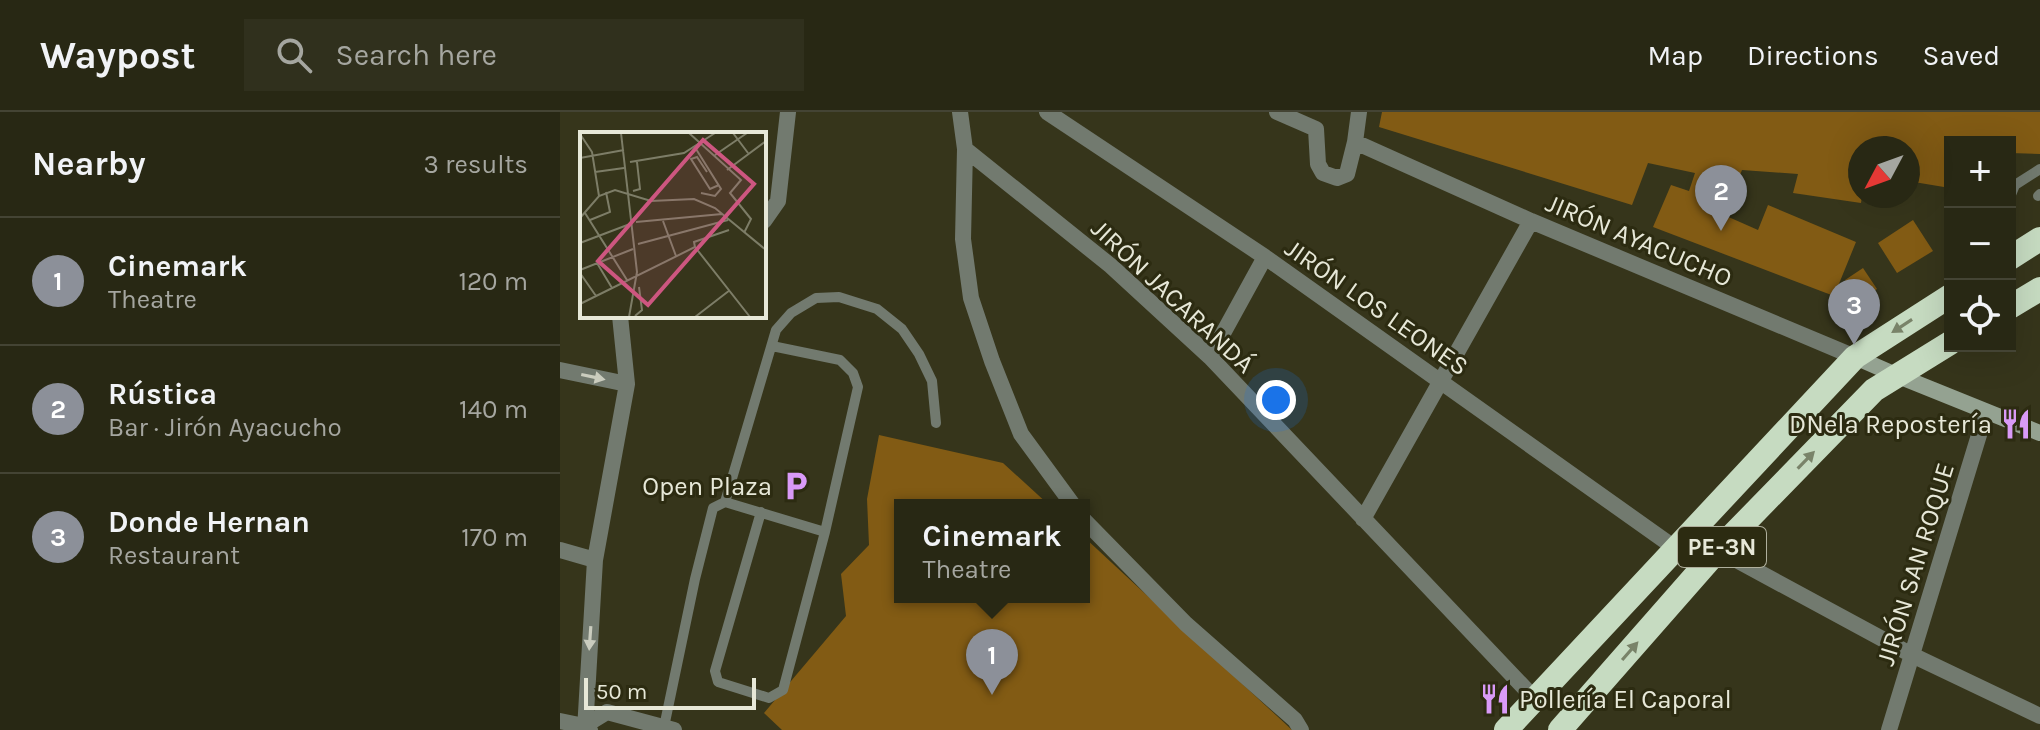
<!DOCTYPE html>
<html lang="en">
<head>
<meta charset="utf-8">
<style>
	:root { --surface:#282814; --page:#30301d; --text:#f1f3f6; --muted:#a5a6a0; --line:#444434; --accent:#8c9099 }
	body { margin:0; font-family:Karla,sans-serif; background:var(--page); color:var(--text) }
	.controls { position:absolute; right:24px; top:24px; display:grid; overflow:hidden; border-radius:0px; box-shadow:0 8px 32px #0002 }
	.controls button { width:72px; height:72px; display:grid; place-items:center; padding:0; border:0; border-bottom:2px solid var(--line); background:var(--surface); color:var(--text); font:40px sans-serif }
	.compass { position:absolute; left:1288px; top:24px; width:72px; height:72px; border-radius:50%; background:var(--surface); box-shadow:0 8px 32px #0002; rotate:229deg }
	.scale { position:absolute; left:24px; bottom:20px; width:172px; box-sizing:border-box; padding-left:8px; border:4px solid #e7e8d8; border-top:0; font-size:22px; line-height:28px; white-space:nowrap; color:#e7e8d8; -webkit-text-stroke:6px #2c2b11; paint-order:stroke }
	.you { position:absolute; left:716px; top:288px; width:28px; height:28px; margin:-20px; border:6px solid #fff; border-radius:50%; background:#1a73e8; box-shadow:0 0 0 12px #1a73e833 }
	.badge { display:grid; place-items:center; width:52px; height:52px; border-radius:50%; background:var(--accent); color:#fff; font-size:26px; font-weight:700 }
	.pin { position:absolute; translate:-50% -66px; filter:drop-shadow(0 2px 4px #0008) }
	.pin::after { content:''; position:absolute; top:42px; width:28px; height:24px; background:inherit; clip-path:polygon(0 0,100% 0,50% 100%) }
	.popup { position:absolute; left:334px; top:387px; width:196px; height:104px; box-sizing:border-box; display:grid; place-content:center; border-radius:0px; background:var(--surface); filter:drop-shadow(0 2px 6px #0005); font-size:26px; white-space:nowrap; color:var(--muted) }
	.popup b { font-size:30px; color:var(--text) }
	.popup::after { content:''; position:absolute; left:50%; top:100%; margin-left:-16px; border:16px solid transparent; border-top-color:var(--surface) }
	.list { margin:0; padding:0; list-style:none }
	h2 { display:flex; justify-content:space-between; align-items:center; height:104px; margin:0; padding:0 32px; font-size:34px }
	h2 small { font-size:26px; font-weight:400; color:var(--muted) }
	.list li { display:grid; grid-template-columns:52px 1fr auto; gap:24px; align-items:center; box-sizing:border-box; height:128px; padding:0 32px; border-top:2px solid var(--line) }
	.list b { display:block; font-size:30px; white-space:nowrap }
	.list p { margin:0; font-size:26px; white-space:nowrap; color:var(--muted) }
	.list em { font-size:26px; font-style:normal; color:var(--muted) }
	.icon { flex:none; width:44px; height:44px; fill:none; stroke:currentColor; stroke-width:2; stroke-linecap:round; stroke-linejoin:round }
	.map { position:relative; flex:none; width:1480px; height:618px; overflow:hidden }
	header { display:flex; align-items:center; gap:48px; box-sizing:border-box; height:112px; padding:0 40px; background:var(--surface); border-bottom:2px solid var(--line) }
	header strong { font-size:38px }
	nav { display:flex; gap:44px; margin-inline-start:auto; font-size:28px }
	.search { width:560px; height:72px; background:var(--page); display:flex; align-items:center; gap:20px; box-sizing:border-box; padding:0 28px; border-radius:0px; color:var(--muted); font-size:30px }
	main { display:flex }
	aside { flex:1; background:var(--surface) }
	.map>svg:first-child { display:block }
</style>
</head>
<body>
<header>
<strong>Waypost</strong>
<div class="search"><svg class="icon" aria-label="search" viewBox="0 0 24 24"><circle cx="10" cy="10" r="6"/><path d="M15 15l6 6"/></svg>Search here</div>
<nav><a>Map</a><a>Directions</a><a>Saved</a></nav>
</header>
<main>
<aside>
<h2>Nearby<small>3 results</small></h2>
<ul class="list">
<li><span class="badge">1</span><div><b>Cinemark</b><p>Theatre</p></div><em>120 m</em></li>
<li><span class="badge">2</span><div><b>Rústica</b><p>Bar · Jirón Ayacucho</p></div><em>140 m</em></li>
<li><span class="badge">3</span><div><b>Donde Hernan</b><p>Restaurant</p></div><em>170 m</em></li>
</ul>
</aside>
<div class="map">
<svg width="1480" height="618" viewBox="0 0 1480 618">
	<rect width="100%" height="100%" fill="#36351b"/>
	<path fill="#825b14" d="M822,0h658v42l-30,-1v-11h-60v46l-42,-7v-33h-48v48h2l-1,7 -68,-10 5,-19 -56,-4 -18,45 34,15 10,-25 88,37 -22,54 -181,-69 18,-42 18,6 6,-18 -47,-10 -16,42 -253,-78z
		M1353,108l20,31 -36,22 -19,-30z
		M1303,156l14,21 -17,12 -15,-21z
		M319,323l124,28 46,42h-149v92h184v-60l208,193h-510l-18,-17 82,-97 -5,-42 28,-29 -2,-46z"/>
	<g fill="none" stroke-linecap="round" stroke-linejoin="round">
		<path stroke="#727a6f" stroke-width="10" d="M1478,84l2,-2
			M1450,85l5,-12 25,-16
			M165,390l100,30
			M201,400l-46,159 3,11 51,16 14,-8 42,-158 33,-145 -5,-14 -13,-13 -68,-14
			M104,615l31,-148 18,-71 12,-6 51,-172 15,-17 25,-15 23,-1 38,12 25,20 17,25 13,27 4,42"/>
		<path stroke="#727a6f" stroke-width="16" d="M400,0l5,37 -2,90 8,59 21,63 29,73 52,71
			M487,0l218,145 410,291
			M717,0l39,17 2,35 5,9 14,5 10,-4 8,-32 176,79 324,136
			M795,30l4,-30
			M405,37l146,117 99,91 325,342
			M204,109l14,-20 10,-89
			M650,245l55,-100
			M0,258l67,14
			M803,407l168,-298
			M524,408l102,104 109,96 6,10
			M0,438l35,10
			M1158,438l194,105 128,61
			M0,609l24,5 6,4
			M24,614l23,-14 67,18
			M25,618l10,-170 32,-176 -7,-68
			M1329,618l97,-318"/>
		<path stroke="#94a291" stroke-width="16" d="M1295,245l41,18 144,58"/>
		<path stroke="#c6dbc1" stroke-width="24" d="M1450,146l30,-19
			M1450,195l30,-18
			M946,618l349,-373 95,-61
			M1000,618l158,-180 156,-160 76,-47"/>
	</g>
	<defs><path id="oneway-solid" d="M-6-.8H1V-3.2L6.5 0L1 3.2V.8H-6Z" transform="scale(2)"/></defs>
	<g fill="#798369">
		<use href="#oneway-solid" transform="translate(1342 214) rotate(147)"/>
		<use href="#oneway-solid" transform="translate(1246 348) rotate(-46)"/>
		<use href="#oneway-solid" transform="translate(1070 539) rotate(-49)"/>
	</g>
	<g fill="#caccbe">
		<use href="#oneway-solid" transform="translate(33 265) rotate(12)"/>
		<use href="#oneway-solid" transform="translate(30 526) rotate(94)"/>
	</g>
	<defs>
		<g id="restaurant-bare" transform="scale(2.4)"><path d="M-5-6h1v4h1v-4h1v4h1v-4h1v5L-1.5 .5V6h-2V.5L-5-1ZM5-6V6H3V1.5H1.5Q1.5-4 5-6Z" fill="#d99af7" stroke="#2c2b11" stroke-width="2.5" paint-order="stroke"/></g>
		<g id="parking-bare" transform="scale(2.4)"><path d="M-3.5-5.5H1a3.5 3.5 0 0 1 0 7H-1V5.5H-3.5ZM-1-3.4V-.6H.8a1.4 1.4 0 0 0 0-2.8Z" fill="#d99af7" stroke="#2c2b11" stroke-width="2.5" paint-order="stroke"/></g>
	</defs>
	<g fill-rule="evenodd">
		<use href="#restaurant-bare" x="1456" y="312"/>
		<use href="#parking-bare" x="236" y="374"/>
		<use href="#restaurant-bare" x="935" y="587"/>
	</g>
	<g text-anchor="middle" stroke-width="6" stroke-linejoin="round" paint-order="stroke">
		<rect fill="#2c2b11" stroke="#afaf9c" stroke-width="2" x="1118" y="415" width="88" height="40" rx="6"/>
		<g font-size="24" font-weight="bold" fill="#e7e8d8">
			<text x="1162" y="443">PE-3N</text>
		</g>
		<g font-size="26" fill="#e7e8d8" stroke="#2c2b11">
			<text transform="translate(1079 128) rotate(23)" y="9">JIRÓN AYACUCHO</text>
			<text transform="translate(613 184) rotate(43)" y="9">JIRÓN JACARANDÁ</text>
			<text transform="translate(817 195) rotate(35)" y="9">JIRÓN LOS LEONES</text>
			<text transform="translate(1355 452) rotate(-73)" y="9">JIRÓN SAN ROQUE</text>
		</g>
		<g font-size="26" fill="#e7e8d8" stroke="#2c2b11" text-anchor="end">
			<text x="1432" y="321">DNela Repostería</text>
			<text x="212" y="383">Open Plaza</text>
			<text x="959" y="596" text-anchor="start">Pollería El Caporal</text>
		</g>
	</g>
	<g transform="translate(20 20)">
		<rect width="186" height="186" fill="#36351b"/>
		<path fill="none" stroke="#7d7d67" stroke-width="2" d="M41,1l16,139 -8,45M109,1l52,47 -11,13 21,26 -7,14M153,1l15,20M0,2l12,18 7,44M116,17l25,40 -6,7 -14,-3M135,23l32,-22M0,26l44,-8M50,30l54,-9 31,-20M147,38l39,-29M15,40l29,-4M127,40l-10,-15 -6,2 19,30 9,-4M53,59l7,-2 -3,-27M5,81l42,67M0,86l19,-22 16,-6 36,11 43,-2 21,9 51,42M10,88l20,-8 -4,-20M83,89l13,35M56,90l86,-8M0,111l50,-19M58,112l90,-24M115,115l55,70M17,131l15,25M0,138l53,-21M0,141l16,23M0,172l115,-57 -1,-5 35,-12M55,184l7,-6 -3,-23M115,185l35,-27"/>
		<path fill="#cd5680" fill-opacity="0.15" stroke="#cd5680" stroke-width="4" d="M123,8l51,44 -106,121 -50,-44z"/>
		<rect width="186" height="186" fill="none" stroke="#e7e8d8" stroke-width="4"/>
	</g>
</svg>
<div class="controls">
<button>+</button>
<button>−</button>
<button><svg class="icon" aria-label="locate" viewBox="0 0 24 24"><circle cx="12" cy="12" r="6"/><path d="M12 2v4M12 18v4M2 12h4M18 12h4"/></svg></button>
</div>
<svg class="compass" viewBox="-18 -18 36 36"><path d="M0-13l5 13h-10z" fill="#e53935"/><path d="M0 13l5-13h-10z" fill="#a5a6a0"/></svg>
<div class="scale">50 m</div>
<div class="you"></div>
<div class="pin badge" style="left:432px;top:583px">1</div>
<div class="popup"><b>Cinemark</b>Theatre</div>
<div class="pin badge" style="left:1161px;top:119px">2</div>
<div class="pin badge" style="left:1294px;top:233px">3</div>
</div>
</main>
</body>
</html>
